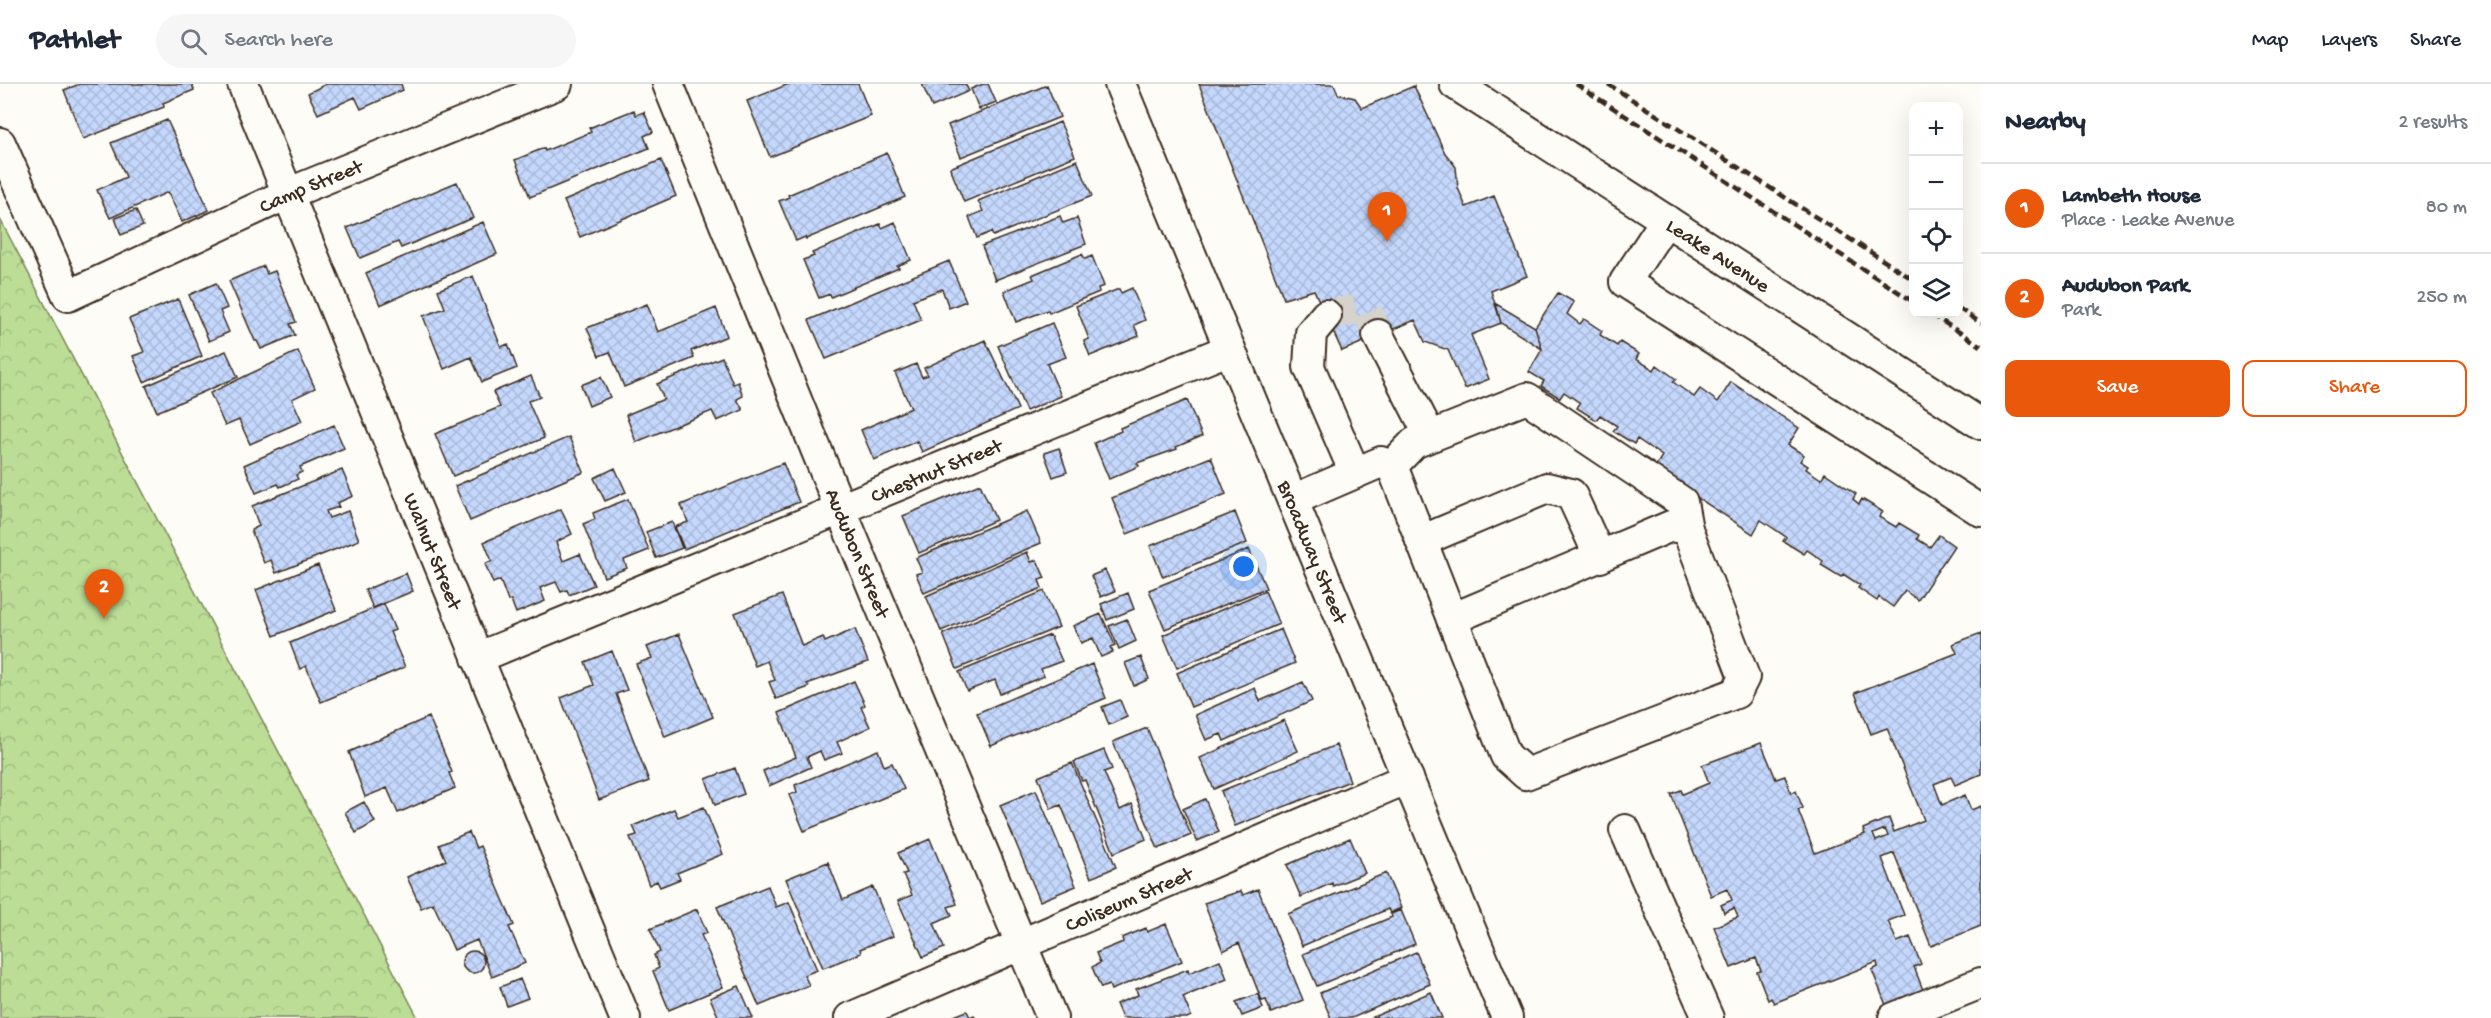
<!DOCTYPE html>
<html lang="en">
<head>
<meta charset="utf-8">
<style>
	:root { --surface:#fff; --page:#f6f6f7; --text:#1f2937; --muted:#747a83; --line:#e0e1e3; --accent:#ea580c }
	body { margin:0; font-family:"Gochi Hand",sans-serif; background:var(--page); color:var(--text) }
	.controls { position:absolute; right:18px; top:18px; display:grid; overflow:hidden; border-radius:12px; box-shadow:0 6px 24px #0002 }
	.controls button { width:54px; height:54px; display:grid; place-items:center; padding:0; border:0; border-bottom:2px solid var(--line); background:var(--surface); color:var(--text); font:30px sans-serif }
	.you { position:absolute; left:1244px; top:483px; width:21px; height:21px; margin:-15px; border:4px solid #fff; border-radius:50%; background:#1a73e8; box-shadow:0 0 0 9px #1a73e833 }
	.badge { display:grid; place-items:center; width:39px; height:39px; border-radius:50%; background:var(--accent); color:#fff; font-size:20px; font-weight:700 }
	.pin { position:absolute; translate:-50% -50px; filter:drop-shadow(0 2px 3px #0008) }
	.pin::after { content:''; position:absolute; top:32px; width:21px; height:18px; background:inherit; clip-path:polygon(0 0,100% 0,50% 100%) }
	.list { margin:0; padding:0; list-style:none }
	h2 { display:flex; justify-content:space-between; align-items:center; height:78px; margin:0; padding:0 24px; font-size:26px }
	h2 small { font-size:20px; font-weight:400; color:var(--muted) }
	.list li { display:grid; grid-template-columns:39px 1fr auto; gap:18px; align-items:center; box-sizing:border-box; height:90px; padding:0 24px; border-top:2px solid var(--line) }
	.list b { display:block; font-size:22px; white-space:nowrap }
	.list p { margin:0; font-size:20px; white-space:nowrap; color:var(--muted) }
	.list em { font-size:20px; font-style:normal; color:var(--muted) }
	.actions { display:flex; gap:12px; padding:18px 24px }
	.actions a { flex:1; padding:14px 0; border:2px solid var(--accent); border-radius:12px; text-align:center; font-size:21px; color:var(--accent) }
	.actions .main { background:var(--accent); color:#fff }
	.icon { flex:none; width:33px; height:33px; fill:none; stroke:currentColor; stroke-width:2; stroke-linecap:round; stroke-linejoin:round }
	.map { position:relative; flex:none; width:1981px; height:934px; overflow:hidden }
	header { display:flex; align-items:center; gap:36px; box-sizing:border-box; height:84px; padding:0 30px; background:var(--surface); border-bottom:2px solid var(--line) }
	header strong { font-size:28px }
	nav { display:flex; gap:33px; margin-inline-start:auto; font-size:21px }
	.search { width:420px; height:54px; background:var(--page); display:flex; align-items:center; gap:15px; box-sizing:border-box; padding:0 21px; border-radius:33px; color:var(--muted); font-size:22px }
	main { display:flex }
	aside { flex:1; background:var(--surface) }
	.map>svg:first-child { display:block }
</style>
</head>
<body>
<header>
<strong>Pathlet</strong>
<div class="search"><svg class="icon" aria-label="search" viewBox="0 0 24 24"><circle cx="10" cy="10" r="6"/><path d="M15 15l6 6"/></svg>Search here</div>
<nav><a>Map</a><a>Layers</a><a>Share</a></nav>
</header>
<main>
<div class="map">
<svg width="1981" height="934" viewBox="0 0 1981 934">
	<defs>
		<pattern id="park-crowns" width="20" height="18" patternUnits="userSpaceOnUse" patternTransform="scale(1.5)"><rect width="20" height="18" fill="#bbdd96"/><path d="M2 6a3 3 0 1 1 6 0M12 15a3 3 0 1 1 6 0" fill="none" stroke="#a2be81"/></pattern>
		<pattern id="building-cross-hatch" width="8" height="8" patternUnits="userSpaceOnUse" patternTransform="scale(1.5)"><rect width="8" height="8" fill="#c4d7fc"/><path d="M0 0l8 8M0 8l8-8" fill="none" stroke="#a9b9d8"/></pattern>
	</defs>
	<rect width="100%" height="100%" fill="#fdfcf7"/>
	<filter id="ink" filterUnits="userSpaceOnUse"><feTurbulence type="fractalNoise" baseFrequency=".0167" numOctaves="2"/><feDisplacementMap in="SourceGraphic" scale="12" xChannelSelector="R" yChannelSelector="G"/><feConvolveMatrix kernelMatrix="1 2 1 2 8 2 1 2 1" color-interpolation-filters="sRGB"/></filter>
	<g filter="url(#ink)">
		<path fill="url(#park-crowns)" stroke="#7b845a" stroke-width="1.5" d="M0,135l418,799h-418z"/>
		<path fill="url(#building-cross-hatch)" stroke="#3b2a1e" stroke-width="1.5" fill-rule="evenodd" d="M80,0h112l2,6 -31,13 1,4 -81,32 -19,-49z
			M326,0h75l2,6 -42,19 -6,-12 -37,17 -10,-21z
			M789,0h69l13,32 -101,41 -23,-56z
			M922,0h43l4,7 -37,16z
			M983,0h5l8,18 -17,7 -8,-20z
			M1199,0h135l4,10 17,4 7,10 52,-22 31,67 11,14 2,21 8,19 28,-11 33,80 -36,15 10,32 -30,12 18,44 -24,10 -17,-39 -23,-8 -10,-22 -73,31 -28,-61 -30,9z
			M1047,1l13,32 -99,40 -13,-32z
			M634,26l2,5 8,-3 9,20 -9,4 5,12 -119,49 -15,-37 29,-12 1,3 46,-19 -2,-4z
			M167,36l42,90 -27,12 -14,-30 -58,26 -13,-28 29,-13 -15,-34z
			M1060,38l15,34 -111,46 -14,-34z
			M887,69l18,44 -99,42 -1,-2 -9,4 -17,-40 10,-4 -1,-2z
			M661,76l15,36 -96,41 -16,-36z
			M1077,76l15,36 -99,40 -2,-4 -14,6 -8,-21 14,-6 -5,-10z
			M457,98l16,36 -72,30 -3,-6 -38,16 -13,-30z
			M136,126l7,16 -22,9 -6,-17z
			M1060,132l3,7 14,-5 9,26 -91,36 -13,-34z
			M483,138l14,32 -117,51 -14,-32z
			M895,138l16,38 -14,6 2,2 -68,29 -1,-3 -11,4 -16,-38 11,-4 -2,-3 68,-29 2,4z
			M1082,170l3,5 7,-3 12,30 -6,2 1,4 -50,21 -1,-3 -32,12 -12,-31 30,-12 -2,-4z
			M949,177l17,40 -17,7 -7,-19 -29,11 8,20 -95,39 -17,-39z
			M264,182l3,8 8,-3 21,51 -6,2 5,11 -34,14 -4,-8h-2l-26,-60z
			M473,192l28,71 7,-3 9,24 -35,14 -11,-25 -27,12 -21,-53 22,-8 -7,-18z
			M216,199l11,25 -7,3 9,21 -20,9 -20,-46z
			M1132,204l13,32 -11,5 5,11 -49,20 -6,-15 5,-2 -13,-33 43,-17 2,4z
			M1558,209l16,9 -7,12 13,10 4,-5 18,12 -2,4 17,11 3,-4 19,12 -3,5 18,11 3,-5 19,14 -3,3 21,15 6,-8 18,13 13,-20 68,46 -11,17 16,10 -4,6 8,5 -2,3 15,10 4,-6 31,21 -3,5 6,5 3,-5 21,13 -4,5 17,10 3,-4 20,12 -2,4 13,8 9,-12 15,11 -36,54 -13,-9 -12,16 -14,-10 -2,4 -19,-13 2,-3 -17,-11 -2,3 -20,-12 2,-4 -16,-11 -3,4 -21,-13 3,-4 -25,-17 -8,14 -99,-65 8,-13 -25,-17 -3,5 -21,-13 4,-5 -17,-11 -4,5 -19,-12 3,-5 -16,-11 -4,6 -19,-12 3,-5 -15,-9 13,-23 -7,-22z
			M178,215l24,57 -58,26 -11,-26 11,-4 -15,-33z
			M647,220l11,28 58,-24 11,28 -36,15 3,7 -70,29 -14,-35 -11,4 -12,-28z
			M1496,220l39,23 7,22 -41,-26z
			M1052,239l14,34 -19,7 14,32 -35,15 -28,-65z
			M985,256l33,69 -96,43 -5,-11 -43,19 -13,-30 50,-22 -16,-35 21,-9 6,13 6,-2 -4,-7z
			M226,267l12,26 -81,35 -11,-26z
			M298,267l17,37 -23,11 10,22 -52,23 -11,-24 -14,6 -15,-33z
			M722,273l11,27 5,-2 5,14 -6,3 6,11 -26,11 -5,-10 -76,31 -10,-27 38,-16 -7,-15z
			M531,292l9,21 -12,4 16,37 -91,38 -18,-42 65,-27 -7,-15z
			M601,293l9,20 -21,9 -8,-21z
			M1187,316l15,36 -26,11 1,2 -40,14 2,3 -30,13 -15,-36 27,-12 -1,-3z
			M334,341l10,23 -44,19 2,5 -6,3 2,4 -18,8 -2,-3 -22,9 -12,-28z
			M569,353l15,35 -114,49 -15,-35z
			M1059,364l8,24 -14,5 -9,-24z
			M1211,373l15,37 -99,40 -15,-36z
			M783,379l16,39 -115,47 -9,-22 13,-5 -7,-17z
			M615,384l11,24 -21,9 -11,-23z
			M342,386l11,26 -16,7 2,4 -13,4 3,7 19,-7 11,29 -83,33 -5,-13 -7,3 -13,-33 8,-4 -7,-20z
			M980,400l16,36 -77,33 -16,-37z
			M628,415l21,51 -25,10 3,8 -23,9 -21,-53 12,-5 -2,-6z
			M561,425l11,25 -16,8 7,19 17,-7 14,31 -25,10 -2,-5 -6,2 -5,-10 -16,6 5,13 -29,12 -5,-13 -3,1 -8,-21 -7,3 -8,-19 7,-3 -8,-19z
			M1027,427l14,32 -117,50 -8,-19 6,-2 -6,-14z
			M1235,428l12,31 -84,34 -13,-31z
			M672,438l10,26 -26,10 -10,-26z
			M1249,465l17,39 -101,41 -16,-39z
			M1027,468l4,10 6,-2 8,18 -6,2 3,8 -101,43 -15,-35z
			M318,481l18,45 -62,26 -18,-46z
			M1105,486l10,21 -14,6 -10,-21z
			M406,489l7,18 -40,17 -8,-18z
			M1044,507l15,36 -102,42 -14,-35z
			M1265,507l14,33 -102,44 -14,-33z
			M1128,509l6,16 -27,11 -6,-16z
			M782,511l20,51 21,-9 2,5 30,-13 13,33 -61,22 2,3 -33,12 -7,-17 6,-2 -8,-19 -12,5 -20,-53z
			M384,520l11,26 -5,2 15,35 -84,35 -15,-36 -6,3 -10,-26z
			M1101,530l14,31 -5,2 3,5 -12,5 -8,-19 -12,5 -8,-17z
			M1127,535l9,22 -17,8 -10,-23z
			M1281,545l14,34 -104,44 -14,-34z
			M1981,549v141l-26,11 -4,-8 -17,7 8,21 23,-10 6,15 10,-4v120l-50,20 -37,-93 -12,5 22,57 -16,6 9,21 13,-5 11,27 -7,3 9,23 -37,15 -14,-35 6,-3 -1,-5 -103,41 -3,-5 -3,2 -11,-28 4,-1 -5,-13 -25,10 -17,-41 24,-10 -4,-9 -10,5 -3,-8 11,-5 -5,-11 -16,7 -40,-102 10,-4 2,4 26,-11 -7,-18 59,-22 15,36 9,-3 6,17 5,-2 7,17 -5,2 17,43 50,-19 -2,-5 26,-11 5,14 30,-12 -37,-92 -16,6 -16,-41 102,-40 -4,-9zM1885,745l3,7 -12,5 -3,-7z
			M679,550l34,83 -48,20 -29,-73 16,-6 -5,-11z
			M1050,551l12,26 -21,8 3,7 -44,18 -5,-14 -28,11 -8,-19z
			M612,567l15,39 -11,4 33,87 -50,19 -38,-102 33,-13 -9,-23z
			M1141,573l8,22 -15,7 -9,-23z
			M1092,580l14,34 -115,48 -14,-33z
			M854,597l11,24 -4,2 9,20 -33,15 5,11 -18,7 -4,-9 -13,6 4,10 -42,19 -6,-15 33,-14 -17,-44z
			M1303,598l9,19 -88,40 -3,-7 -15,6 -11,-25 60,-27 5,13z
			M1120,616l7,17 -18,8 -7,-18z
			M429,633l23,55 -3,1 6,15 -57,25 -11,-25 -22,9 -16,-45z
			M1284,636l14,31 -84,38 -14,-31z
			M1147,644l44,107 -33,14 -45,-107z
			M1336,661l14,36 -115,45 -14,-35z
			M878,666l6,16 8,-3 12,26 -100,42 -15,-36 8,-3 -2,-7z
			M1104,666l8,19 -8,3 16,38 12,-6 14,35 -32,14 -29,-73 -3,1 -8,-19z
			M1072,679l44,104 -25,11 -30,-73 -10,4 -13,-32z
			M735,684l9,26 -29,11 -9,-26z
			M1036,706l40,96 -36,15 -40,-96z
			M1205,715l14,33 -22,9 -14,-32z
			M364,718l11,20 -19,11 -11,-21z
			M704,723l19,47 -46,19 3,6 -20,8 -3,-6 -8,4 -19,-48 7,-2 -4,-9 41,-17 4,8z
			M469,748l7,16 4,-2 34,79 -5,2 16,36 -33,14 -15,-37 -23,10 -21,-47 -12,5 -14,-31 39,-17 -7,-15z
			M1350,754l15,35 -32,13 -1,-3 -31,14 -14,-32z
			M930,755l27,65 -9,3 4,8 -18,8 10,25 -21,9 -25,-56 14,-6 -9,-21 4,-1 -9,-20z
			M828,778l15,38 30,-13 20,49 -33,13 1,4 -38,15 -37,-89z
			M1386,789l15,35 -11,5 -2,-4 -86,37 -14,-32z
			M768,802l8,21 13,-5 28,68 -13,5 5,10 -50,21 -42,-99z
			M1258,805l45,111 -32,13 -5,-13 -4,1 -23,-58 -16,8 -19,-48 37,-12 2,4z
			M697,825l10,24 -6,2 22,52 -54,23 -16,-39 6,-3 -5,-13 6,-3 -10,-23z
			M1401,826l14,34 -98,42 -14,-32 89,-37 -1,-3z
			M1166,840l16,37 -71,29 -2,-5 -8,3 -9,-21 8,-4 -4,-10 27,-11 -1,-4 24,-10 1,4z
			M462 878a11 11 0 1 1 22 0a11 11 0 1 1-22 0Z
			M1416,868l14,32 -78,34h-21l-11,-25z
			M1220,876l7,19 -44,18 8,19 -4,2h-65l-6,-14 22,-9 -2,-6 52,-20 1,4z
			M520,895l8,19 -21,8 -7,-19z
			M739,902l14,32h-34l-9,-20z
			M1431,908l11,26h-71z
			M1258,910l5,14 -21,8 -6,-14z
			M967,927l3,6 4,-2 1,3h-26z"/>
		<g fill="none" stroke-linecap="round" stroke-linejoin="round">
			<path stroke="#d6d2cc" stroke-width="30" stroke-dasharray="30 15" stroke-linecap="butt" d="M1326,231l40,-7 12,27"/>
			<g stroke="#3b2a1e" stroke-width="34">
				<g id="minor">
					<path id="s1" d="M243,0l382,934"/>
					<path id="s2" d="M668,0l172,424 212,510"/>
					<path id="s3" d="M1120,0l387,934"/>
					<path id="s4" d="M1455,0l526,340"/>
					<path id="s5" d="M0,59l68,153 219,-102 270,-110"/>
					<path d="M1666,136l-41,62 356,229"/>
					<path d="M1326,231l-15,18 -2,34 46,106"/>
					<path d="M1378,251l52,101"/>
					<path d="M1392,382l22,-23 113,-45 155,104 5,27"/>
					<path d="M1293,416l88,-38 11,4 60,153"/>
					<path d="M1671,442l16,3 57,148 -8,16 -210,81 -20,-18 -54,-137z"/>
					<path d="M1421,457l126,-53 24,6 29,63"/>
					<path id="s6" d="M477,574l753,-309"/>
					<path d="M1625,746l83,188"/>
					<path id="s7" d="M850,934l558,-240"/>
					<path d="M1894,934l87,-35"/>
				</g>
			</g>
			<use href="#minor" stroke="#fdfcf7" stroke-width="30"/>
			<path stroke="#3b2a1e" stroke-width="4.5" stroke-dasharray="9 4.5" stroke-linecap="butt" d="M1576,0l338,218
				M1608,0l306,196
				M1958,224l23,15
				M1931,230l50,32"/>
		</g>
	</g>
	<g text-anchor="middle" stroke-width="4.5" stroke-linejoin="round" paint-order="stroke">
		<g font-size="21" fill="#3b2a1e" stroke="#fdfcf7">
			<text dy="7" stroke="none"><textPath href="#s5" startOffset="434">Camp Street</textPath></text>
			<text dy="7" stroke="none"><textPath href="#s4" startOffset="314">Leake Avenue</textPath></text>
			<text dy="7" stroke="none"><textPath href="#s6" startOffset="496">Chestnut Street</textPath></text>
			<text dy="7" stroke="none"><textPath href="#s1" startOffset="504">Walnut Street</textPath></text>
			<text dy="7" stroke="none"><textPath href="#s3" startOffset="506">Broadway Street</textPath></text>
			<text dy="7" stroke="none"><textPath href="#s2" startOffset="506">Audubon Street</textPath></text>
			<text dy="7" stroke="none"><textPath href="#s7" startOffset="303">Coliseum Street</textPath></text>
		</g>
	</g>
</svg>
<div class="controls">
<button>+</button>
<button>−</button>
<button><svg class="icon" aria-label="locate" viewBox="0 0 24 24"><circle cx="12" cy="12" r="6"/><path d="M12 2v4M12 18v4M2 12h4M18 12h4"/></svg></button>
<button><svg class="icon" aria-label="layers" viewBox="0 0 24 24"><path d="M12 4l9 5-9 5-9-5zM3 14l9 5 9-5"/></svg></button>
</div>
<div class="you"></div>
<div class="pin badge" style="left:1387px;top:158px">1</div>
<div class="pin badge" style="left:104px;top:535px">2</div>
</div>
<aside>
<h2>Nearby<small>2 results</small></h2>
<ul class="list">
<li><span class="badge">1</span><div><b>Lambeth House</b><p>Place · Leake Avenue</p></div><em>80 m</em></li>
<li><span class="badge">2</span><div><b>Audubon Park</b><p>Park</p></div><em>250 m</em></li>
</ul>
<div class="actions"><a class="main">Save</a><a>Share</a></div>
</aside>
</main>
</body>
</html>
